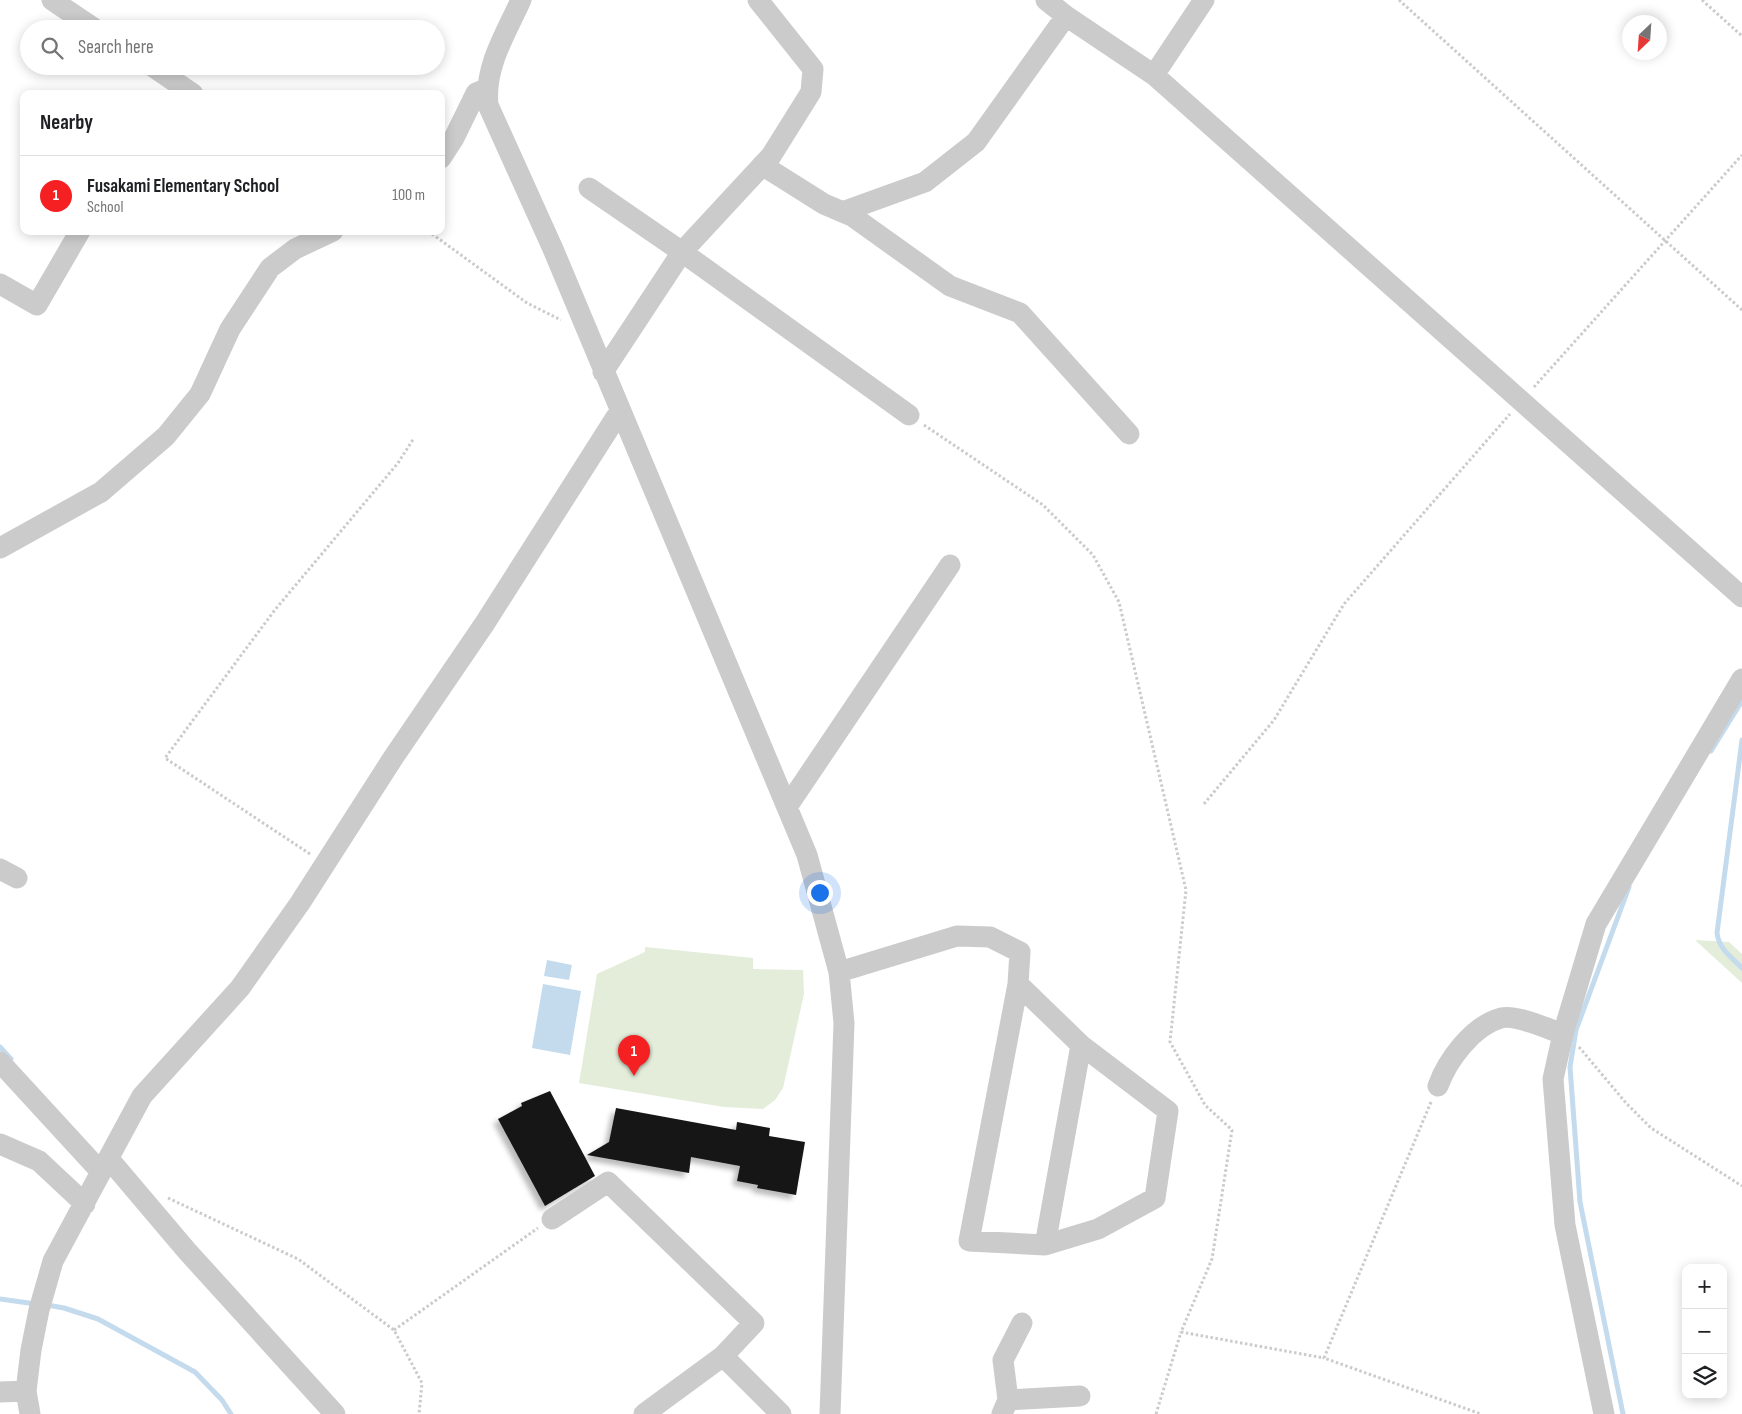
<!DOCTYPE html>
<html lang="en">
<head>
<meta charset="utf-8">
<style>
	:root { --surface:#fff; --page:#f2f2f2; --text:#202124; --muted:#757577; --line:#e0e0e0; --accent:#f42021 }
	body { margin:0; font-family:"Sofia Sans Condensed",sans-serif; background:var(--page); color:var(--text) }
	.controls { position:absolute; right:15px; bottom:15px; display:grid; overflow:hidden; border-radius:10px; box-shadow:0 2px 12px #0003 }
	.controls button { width:45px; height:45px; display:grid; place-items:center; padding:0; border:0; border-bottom:1px solid var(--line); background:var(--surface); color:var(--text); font:25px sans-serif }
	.compass { position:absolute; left:1622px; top:15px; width:45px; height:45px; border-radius:50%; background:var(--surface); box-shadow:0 2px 12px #0003; rotate:205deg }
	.you { position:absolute; left:819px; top:892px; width:18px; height:18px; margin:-12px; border:4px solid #fff; border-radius:50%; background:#1a73e8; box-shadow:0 0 0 8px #1a73e833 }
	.badge { display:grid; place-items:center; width:32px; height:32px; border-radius:50%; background:var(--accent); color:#fff; font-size:16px; font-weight:700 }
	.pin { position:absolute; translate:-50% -41px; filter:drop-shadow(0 1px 2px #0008) }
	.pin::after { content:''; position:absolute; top:26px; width:18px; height:15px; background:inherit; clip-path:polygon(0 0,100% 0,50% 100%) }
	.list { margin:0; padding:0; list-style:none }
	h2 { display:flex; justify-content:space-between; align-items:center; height:65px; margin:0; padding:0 20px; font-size:21px }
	h2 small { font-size:16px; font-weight:400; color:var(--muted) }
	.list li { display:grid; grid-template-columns:32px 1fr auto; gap:15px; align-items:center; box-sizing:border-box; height:80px; padding:0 20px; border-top:1px solid var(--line) }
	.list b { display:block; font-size:19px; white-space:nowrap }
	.list p { margin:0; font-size:16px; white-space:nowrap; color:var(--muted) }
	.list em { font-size:16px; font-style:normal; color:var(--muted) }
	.icon { flex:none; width:28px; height:28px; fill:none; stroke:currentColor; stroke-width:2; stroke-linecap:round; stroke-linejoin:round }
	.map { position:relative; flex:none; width:1742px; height:1414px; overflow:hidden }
	.search { position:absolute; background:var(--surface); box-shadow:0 2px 12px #0003; left:20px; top:20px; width:425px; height:55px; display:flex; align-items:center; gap:12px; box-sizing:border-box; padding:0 18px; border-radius:28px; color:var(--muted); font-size:19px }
	.panel { position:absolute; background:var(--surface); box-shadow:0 2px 12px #0003; left:20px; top:90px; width:425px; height:145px; border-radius:10px }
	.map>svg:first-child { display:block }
</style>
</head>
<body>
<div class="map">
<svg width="1742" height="1414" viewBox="0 0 1742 1414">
	<defs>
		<filter id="shadow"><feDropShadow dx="-4.5" dy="4.5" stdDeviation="2.5" flood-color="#0004"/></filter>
	</defs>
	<rect width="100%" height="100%" fill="#fff"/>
	<path fill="#e3edda" d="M1695,940l34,2 13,12v29z
		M645,947l108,11v11l50,1 1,24 -21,94 -8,12 -12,9 -39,-2 -145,-24 18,-109 48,-22z"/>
	<path fill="#c4dbee" d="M547,960l25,5 -3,15 -25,-4z
		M543,984l38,7 -11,64 -38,-7z"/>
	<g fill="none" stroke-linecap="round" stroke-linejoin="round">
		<path stroke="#c4dbee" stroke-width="5" d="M1742,740l-25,193c2,16 14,24 25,35
			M1711,751l31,-50
			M0,1047l11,12
			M0,1299l36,5
			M47,1305l17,3 34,11 97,53 27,28 9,14
			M1623,1414l-43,-212 -10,-135 6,-37 53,-143"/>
	</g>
	<path fill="#151515" filter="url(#shadow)" d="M550,1091l45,85 -50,30 -47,-87 24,-13 -1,-3z
		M616,1108l120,22 1,-8 33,6 -1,8 36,6 -9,53 -39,-7 1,-3 -21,-4 3,-15 -49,-9 -2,16 -102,-18 22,-13z"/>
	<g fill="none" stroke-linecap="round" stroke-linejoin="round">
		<path stroke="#cbcbcb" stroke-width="3" stroke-dasharray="2.5 2.5" stroke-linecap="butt" d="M1399,0l343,310
			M1702,0l40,36
			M428,231l99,72 34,17
			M1534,387l208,-232
			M924,425l119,80 50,50 26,47 67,288 -16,152 35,63 27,25 -20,129 -31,73 143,26
			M1204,804l70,-84 70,-116 166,-190
			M310,854l-145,-96 109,-147 124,-148 16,-25
			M1579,1047l47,56 25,25 91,58
			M1431,1102l-107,256 157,56
			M168,1198l130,61 96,71 28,53 -3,31
			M394,1330l144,-102
			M1156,1414l25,-82"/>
		<path stroke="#cbcbcb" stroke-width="21" d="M52,0l43,29
			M521,0c-15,33 -37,67 -33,105l65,144 254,606 32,117 5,51 -14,391
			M1046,0l20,16 88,59 588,522
			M152,66l41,28
			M1154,75l50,-75
			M441,158l13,-20 22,-45 10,-4
			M762,165l62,39 28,12 98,70 70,27 109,121
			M589,188l93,64 89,-96 40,-64 2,-23 -55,-69
			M842,212l83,-30 51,-40 90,-126
			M0,284l37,21 43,-74
			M603,372l79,-120 227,163
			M0,548l101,-56 65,-56 34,-42 30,-65 40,-61 25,-19 38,-18
			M787,807l163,-242
			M0,869l17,9
			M839,972l118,-36 33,1 30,15 -2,32
			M1018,984l63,61 87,66 -13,87 -57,31 -53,16 -76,-4z
			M0,1062l101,110
			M1438,1086c9,-25 34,-60 63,-68 15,-4 47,11 62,16
			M0,1144l39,17 46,43
			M109,1159l78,92 148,163
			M552,1219l56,-37 146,141 -31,33
			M1045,1245l36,-200
			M0,1392l26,-1
			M1008,1400l-5,-40 19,-37
			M30,1414l-4,-23 5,-41 8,-40 14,-49 89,-165 98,-108 60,-85 93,-145 92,-135 135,-212
			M644,1414l79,-58 58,58
			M1002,1414l6,-14 72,-4
			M1604,1414l-39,-189 -12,-146 10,-45 33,-110 146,-245"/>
	</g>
</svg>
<div class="controls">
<button>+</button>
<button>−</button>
<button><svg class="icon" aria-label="layers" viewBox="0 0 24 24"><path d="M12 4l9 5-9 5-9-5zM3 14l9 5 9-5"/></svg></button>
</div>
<svg class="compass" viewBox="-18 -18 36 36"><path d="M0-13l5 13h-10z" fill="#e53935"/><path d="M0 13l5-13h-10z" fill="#757577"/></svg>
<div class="you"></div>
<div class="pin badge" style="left:634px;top:1076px">1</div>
<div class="search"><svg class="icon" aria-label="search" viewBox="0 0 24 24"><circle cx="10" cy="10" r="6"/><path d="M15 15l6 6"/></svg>Search here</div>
<section class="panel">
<h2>Nearby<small></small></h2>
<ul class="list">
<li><span class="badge">1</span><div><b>Fusakami Elementary School</b><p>School</p></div><em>100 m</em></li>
</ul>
</section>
</div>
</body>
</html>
